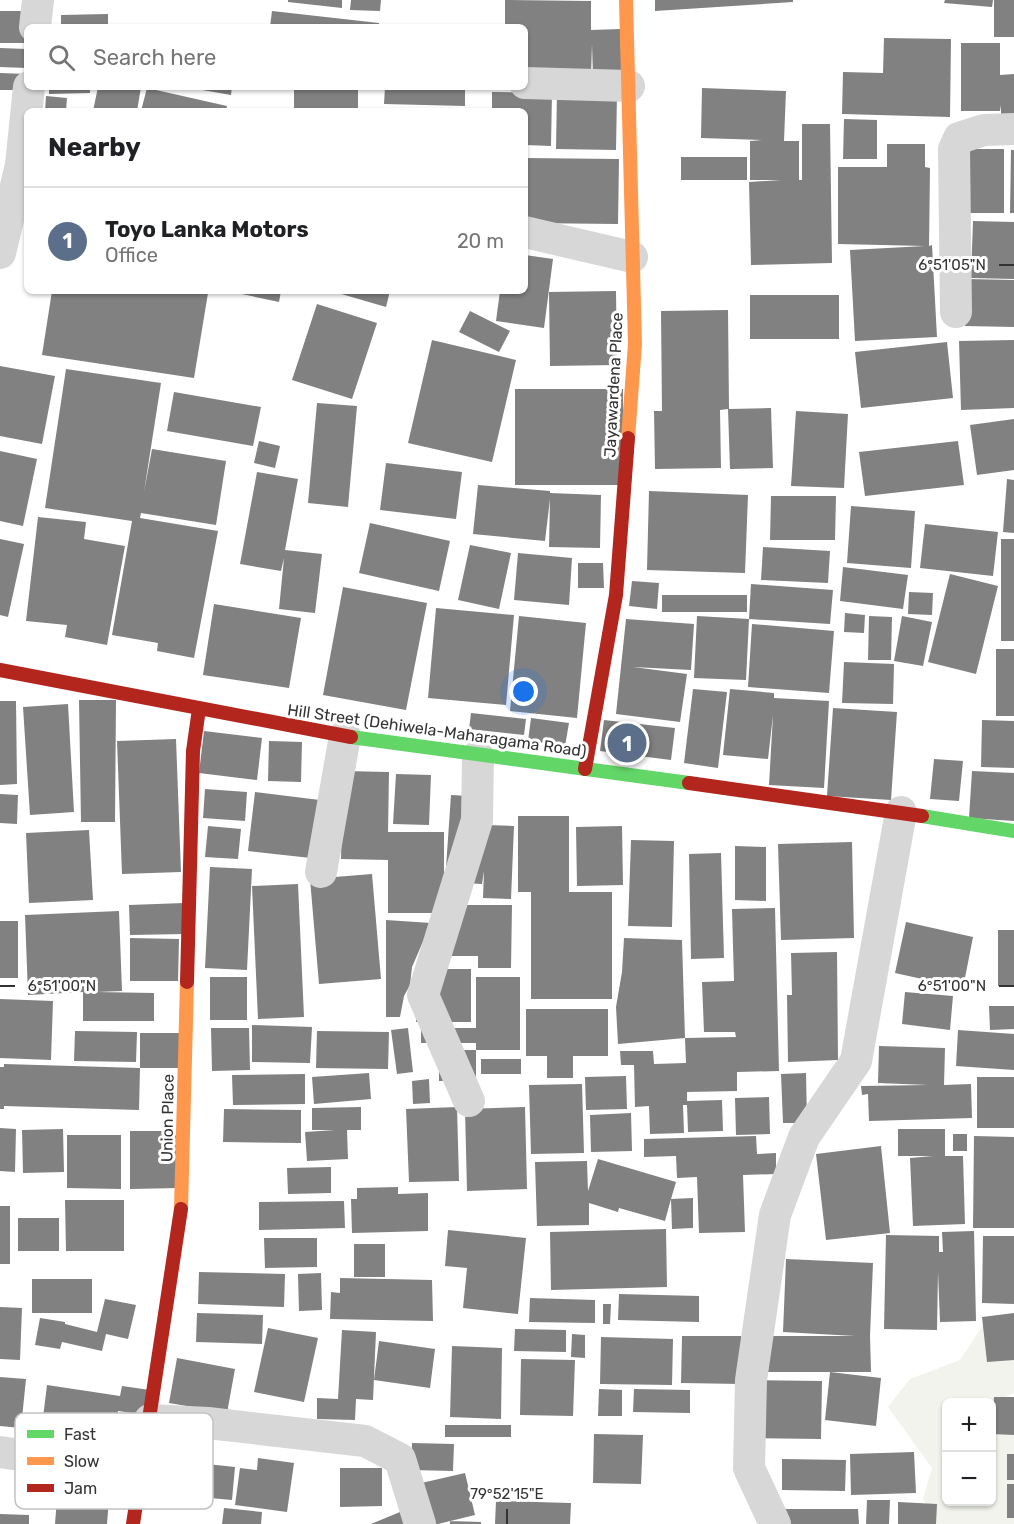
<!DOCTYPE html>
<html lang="en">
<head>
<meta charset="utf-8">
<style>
	:root { --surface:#fff; --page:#f2f2f2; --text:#202124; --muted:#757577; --line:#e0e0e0; --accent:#0b8043 }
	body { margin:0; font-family:Rubik,sans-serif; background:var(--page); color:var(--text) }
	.controls { position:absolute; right:18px; bottom:18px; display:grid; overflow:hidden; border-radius:9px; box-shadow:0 2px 4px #0004 }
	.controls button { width:54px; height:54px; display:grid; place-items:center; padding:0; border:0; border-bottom:2px solid var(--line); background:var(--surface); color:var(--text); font:30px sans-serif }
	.you { position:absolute; left:524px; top:692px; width:21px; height:21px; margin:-15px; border:4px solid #fff; border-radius:50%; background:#1a73e8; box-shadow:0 0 0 9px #1a73e833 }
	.badge { display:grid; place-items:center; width:39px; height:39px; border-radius:50%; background:var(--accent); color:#fff; font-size:20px; font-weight:700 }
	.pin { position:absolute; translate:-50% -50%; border:3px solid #fff; box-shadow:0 2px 6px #0006 }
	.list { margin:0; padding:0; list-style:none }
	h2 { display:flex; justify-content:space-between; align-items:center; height:78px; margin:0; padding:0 24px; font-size:26px }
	h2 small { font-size:20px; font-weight:400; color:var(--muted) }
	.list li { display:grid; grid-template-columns:39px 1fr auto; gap:18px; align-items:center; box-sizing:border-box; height:108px; padding:0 24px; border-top:2px solid var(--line) }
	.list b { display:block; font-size:22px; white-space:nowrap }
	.list p { margin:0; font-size:20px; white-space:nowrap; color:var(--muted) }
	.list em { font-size:20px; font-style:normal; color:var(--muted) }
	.icon { flex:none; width:33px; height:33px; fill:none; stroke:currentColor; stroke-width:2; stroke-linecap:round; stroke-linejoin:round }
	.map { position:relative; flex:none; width:1014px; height:1524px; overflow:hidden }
	.search { position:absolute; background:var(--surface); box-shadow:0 2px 4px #0004; left:24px; top:24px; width:504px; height:66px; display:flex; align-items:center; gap:15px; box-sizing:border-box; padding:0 21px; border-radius:9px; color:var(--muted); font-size:22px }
	.panel { position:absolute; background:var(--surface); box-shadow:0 2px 4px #0004; left:24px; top:108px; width:504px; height:186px; border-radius:9px }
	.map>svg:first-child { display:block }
</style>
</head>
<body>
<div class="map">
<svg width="1014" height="1524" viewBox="0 0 1014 1524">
	<rect width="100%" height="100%" fill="#fff"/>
	<path fill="#f1f3ec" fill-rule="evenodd" d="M984,1324h30v69l-15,7 15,7v117h-77l-14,-25 9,-31 -44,-61 22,-28 50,-19zM946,1402h46v100h-46z"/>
	<path fill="#818181" d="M288,0h54v8l-54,-6z
		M351,0h30l-1,11 -30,-1z
		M505,0l86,1v29l29,-1 2,47 -29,1 -1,-33 -1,32 -66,-1v-48h-20z
		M655,0h138v2l-138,9z
		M945,0h48l-1,7 -48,-4z
		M994,0h20v37h-20z
		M0,11h31l-4,16v16h-27z
		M272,11l107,12v4h-109z
		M108,14v13h-47v-12z
		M884,38l67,1 -1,78 -108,-3 1,-42 40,1z
		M961,43h39v32l14,-1v42l-13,1v-12l-1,6h-39z
		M0,48l27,1v19l-27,-1z
		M0,73l27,1v16h-27z
		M49,87h41v6l-41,1z
		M98,87h43l-4,24h-44z
		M185,87h47l-1,8z
		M294,87h64v24h-64z
		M385,87h80v19l-81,-2z
		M147,88l80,18 -1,5h-85z
		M702,88l84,3 -2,50h15v39h3v-56h28l2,139 -81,2 -2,-83 32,-2h-31v-39l12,-1 -61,-2z
		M492,92l60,1 -1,53 -26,-1v-34h-33z
		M557,92l60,2 -1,56 -60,-1z
		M46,96l21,2 -1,13h-21z
		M844,119l33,1v39h-34z
		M887,144h38v23l5,1 -1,78 3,-1 5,92 -82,4 -5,-91 75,-4 -87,-2v-77h49z
		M954,149h50v64h-50z
		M1011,150h3v63h-4z
		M681,157h66v23h-66z
		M525,158l94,1 -1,65 -93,-1z
		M973,221l41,1v57l-43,-1z
		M525,255l28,4 -9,69 -48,-7 4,-30h25z
		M966,279l48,1v47l-49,-1z
		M52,291h142l14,2 -14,85 -152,-23z
		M238,291h43l-2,11 -42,-9z
		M331,291h59l-4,16z
		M616,291l1,74 -67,1 -1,-74z
		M750,295h89v44h-89z
		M317,304l60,19 -25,76 -60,-19z
		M728,310l1,99 42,-1 2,60 -43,1 -2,-60 -8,1 1,58 -66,1 -1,-58h8l-1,-100z
		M470,311l40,20 -11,21 -40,-20z
		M432,340l84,20 -24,102 -84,-19z
		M1014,340v68l-53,2 -2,-69z
		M947,342l6,56 -92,10 -6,-56z
		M0,366l55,10 -13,68 -42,-8z
		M66,369l95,14 -17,109 8,-43 74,12 -10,64 -75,-12 -1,5 78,13 -24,127 -37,-7 1,-8 -46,-8 20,-114 -87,-13z
		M515,389h108v96h-108z
		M174,392l87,15 -8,39 -86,-15z
		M317,403l40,3 -9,101 -40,-4z
		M796,411l52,3 -4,74 -53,-2z
		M1014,419v51l-37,5 -7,-50z
		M259,441l21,5 -5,22 -21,-5z
		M958,441l6,44 -99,11 -6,-44z
		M0,451l37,8 -14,67 -23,-5z
		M386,463l76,9 -6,47 -76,-9z
		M257,472l41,7 -13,71 37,4 -7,59 -36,-4 5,-51 -3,13 -41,-7z
		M1007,479l7,1v53l-11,-1z
		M478,485l72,6v2l51,2 -1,53 -51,-1 1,-48 -5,42 -72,-7z
		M649,491l99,4 -3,78 -98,-3z
		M771,496h65l-1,44h-65z
		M851,506l64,5 -4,57 -64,-5z
		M38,517l48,5 -2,17 41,7 -18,99 -42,-8 2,-12 -41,-4z
		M370,523l80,18 -11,50 -80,-18z
		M925,524l73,8 -5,44 -73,-8z
		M0,539l24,5 -16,73 -8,-2z
		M1001,539h13v102h-13z
		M470,545l41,8 -12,56 -41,-9z
		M763,547l67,4 -2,32 -67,-3z
		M518,553l54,5 -3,47 -55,-5z
		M578,563h25l1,25h-26z
		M843,567l65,8 -5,34 -63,-8z
		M950,574l48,12 -22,88 -48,-12z
		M632,581l27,2 -2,26 -28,-3z
		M751,584l82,6 -3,34 -81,-5z
		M343,587l84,16 -21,107 -83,-15z
		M909,592l24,1 -1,22 -24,-1z
		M662,595h85v17h-85z
		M214,604l87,14 -12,70 -86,-13z
		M436,608l78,7 -8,90 -78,-7z
		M845,613l20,2 -1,18 -20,-1z
		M519,616l67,7 -9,95 -67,-7z
		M697,616l52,3 -3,61 -52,-2z
		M869,616l23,1 -1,43h-23z
		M902,616l30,6 -9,44 -29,-5z
		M626,619l68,5 -3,46 -58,-3 54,7 -7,48 -64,-8z
		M752,624l82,7 -5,62 -81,-6z
		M996,649h18v67h-18z
		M844,662l50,2 -1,40 -51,-1z
		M693,689l34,3 -9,76 -34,-5z
		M730,689l44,4v5l55,3 -5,87 -55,-3 4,-70 -5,44 -45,-4z
		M79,700h37l-1,122h-34z
		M0,701h16l1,83 -17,1z
		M68,704l6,108 -44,3 -7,-108z
		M833,708l64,4 -6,88 -64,-4z
		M471,713l55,6 -2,16 -55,-6z
		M531,718l38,5 -4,23 -37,-5z
		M604,720l71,8 -4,32 -71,-9z
		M982,720l32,1v47l-33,-1z
		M204,731l58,7 -5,42 -58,-7z
		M176,739l5,133 -59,2 -5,-133z
		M269,741l33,1 -1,40 -33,-1z
		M934,759l29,2 -4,40 -29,-2z
		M343,771l46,1 -1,60h56v81h-56v-53l-47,-1z
		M972,771l42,2v48l-45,-3z
		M396,774l35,1 -2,50 -36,-1z
		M205,789l42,3 -2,29 -42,-3z
		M255,792l73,9 -8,58 -72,-8z
		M0,794l18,1 -1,29 -17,-1z
		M451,795l36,2 -2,28 29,1 -3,73 -28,-1 1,-27 -2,13 -37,-2z
		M518,816h51v76h43v107h-81v-107h-13z
		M208,826l33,3 -3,30 -33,-2z
		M622,826l1,59 -46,1 -1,-59z
		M89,830l4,70 -64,3 -3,-70z
		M631,840l43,1 -2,86 -44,-1z
		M852,842l2,96 -73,2 -3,-96z
		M735,846l31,1v54l-31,-1z
		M721,853l3,105 -33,1 -2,-105z
		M210,867l42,2 -5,101 -42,-2z
		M372,874l9,105 -62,5 -9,-105z
		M298,884l6,133 -46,2 -6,-133z
		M184,903l1,31 -55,1 -1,-30z
		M451,905h61l-1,63h-33v-12h-27z
		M775,908l4,163 -42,1v19l-50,1v9l35,-1 1,31 -35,1 -1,-27h-4l1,28 -34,1 -1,-28 -14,1 -1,-42h-13l-1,-14h33l1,13 32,-1 -1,-25 51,-1 -1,-5h-31l-2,-50 32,-1 -2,-72z
		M119,911l3,80 -26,1 58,1v28h-71v-29l-55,3 -3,-80z
		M386,920l45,3 -19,44 -2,18 -6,11 -4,21h-14z
		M0,921h18v57h-18z
		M906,922l67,15 -10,51 -68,-15z
		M998,930h16v56h-16z
		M130,938l49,1 -1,42h-48z
		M624,938l58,2 3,98 -67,6 -2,-37 6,-35z
		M837,952l1,108 -50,2 -1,-67h5l-1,-42z
		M416,969h55v53h-55z
		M210,977h37v43h-37z
		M476,977h44v73h-44v-7h-55v-15h55z
		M905,992l48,4 -3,34 -48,-6z
		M0,999l53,2 -2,59 -51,-2z
		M989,1006h25v23l-24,1z
		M526,1009h82v47h-35v22h-26v-22h-21z
		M252,1025l60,2 -2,36 -58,-1z
		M211,1028h38l1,42 -38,1z
		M408,1028l5,44 -16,2 -6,-44z
		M958,1030l56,4v36l-58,-4z
		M75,1031l62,1 -1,30 -62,-1z
		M317,1031l72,1 -1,37 -72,-1z
		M140,1033h39v35h-39z
		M879,1046l66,2 -1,37 27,-1 1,34 -103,3 -1,-27 -6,1 -1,-9 67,-1 -50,-2z
		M439,1050h37v31h-37z
		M481,1059h40v15h-40z
		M4,1064l136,4 -1,42 -135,-4v3h-4v-42h4z
		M369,1073l2,26 -57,5 -2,-27z
		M806,1073l1,50h-24l-2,-49z
		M305,1074v30l-72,1 -1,-30z
		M626,1076l1,33 -41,1 -1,-33z
		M977,1077h37v51h-37z
		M429,1079l1,24 -17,1 -1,-23z
		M582,1084l2,69 -53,1 -2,-69z
		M769,1097l1,37 -34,1 -1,-37z
		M361,1107v23h-14l1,29 -41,2 -2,-29 30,-2h-23v-22z
		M457,1107l2,74 -50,1 -3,-73z
		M525,1107l2,82 -60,2 -2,-82z
		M224,1109l77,1v33l-78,-1z
		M631,1113l1,38 -41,1 -1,-37z
		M0,1128l16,1 -1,43 -15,-1z
		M63,1129l1,43 -41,1 -1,-43z
		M898,1129h47v27h18l2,68 -52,2 -3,-68 23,-2h-35z
		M130,1131h48l1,57 -49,1z
		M953,1134h14v17h-14z
		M67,1135h54v54l-54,-1z
		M756,1136l1,18 19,-1v21l-33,1 2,57 -46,1 -2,-56 -20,1 -1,-22 -32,1v-18z
		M974,1136l40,1v91h-41z
		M881,1146l9,87 -64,7 -10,-86z
		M598,1159l78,23 -5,17 22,-1v30l-21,1 -1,-30 -6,22 -46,-13 -1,4 -29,-9v22l-52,1 -2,-64 52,-1 1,30z
		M331,1167v26l-43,1 -1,-26z
		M398,1187v7l30,-1v38l-76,2 -1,-34h6v-11z
		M65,1200h59v51h-58z
		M344,1201l1,27 -86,2v-28z
		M0,1206h10v58h-10z
		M18,1218h41v33h-41z
		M666,1229l1,58 -116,3 -1,-58z
		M448,1230l78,8 -8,76 -55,-6 4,-40 -22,-2z
		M974,1231l2,90 -36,1 -2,-50 -1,58 -53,-1 2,-94 53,1v16h4l-1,-20z
		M983,1236h31v68l-32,-1z
		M264,1238h53v29l-52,1z
		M354,1244h31v33h-31z
		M786,1259l87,4 -3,73 1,36h-104v-36h88l-72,-4z
		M199,1272l86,2 -1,33 -86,-3z
		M321,1273l1,37 -23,1 -1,-37z
		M340,1278l92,2 1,41 -103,-2 1,-27 9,1z
		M32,1279h60v34h-60z
		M619,1294l80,2v26l-81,-2z
		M530,1298l65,2v23l-66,-1z
		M105,1299l31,6 -8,34 -22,-5 -4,17 -40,-9 -2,7 -25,-4 5,-27 25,4v2l32,8z
		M603,1304h8l-1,20h-7z
		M0,1307l22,1 -2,52 -20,-1z
		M197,1313l66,2 -1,29 -66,-2z
		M1014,1313v47l-27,2 -5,-45z
		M268,1328l50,10 -14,64 -50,-10z
		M515,1329l51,1v22l-52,-1z
		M342,1330l34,2 -3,68 -17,-1 -1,21 -38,-1v-21l21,1z
		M572,1334l13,1v23l-14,-1z
		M682,1336h59v48l-60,-1z
		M601,1337l72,2 -1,46 -72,-1z
		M379,1341l56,8 -5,39 -56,-8z
		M452,1346l50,2 -1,71 -51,-2z
		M177,1358l58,11 -8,44 -58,-10z
		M521,1359l54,1 -2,56 -53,-1z
		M830,1372l51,6 -5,48 -51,-6z
		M0,1377l26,2 -5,49 -21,-2z
		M751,1380l71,1 -1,58 -71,-1z
		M47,1385l73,11 2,-10 28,4 -4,25 -28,-4 -5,33 -72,-10z
		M599,1389l23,1v26h-24z
		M634,1389l56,1v23l-57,-1z
		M994,1397h20v38l-22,-1z
		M445,1425h66v12h-66z
		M594,1434l49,1 -2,49 -48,-1z
		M412,1443l42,1 -1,27 -42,-1z
		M914,1452l2,41 -65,2 -1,-41z
		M1007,1454h7v26h-7z
		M258,1458l36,5 -7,49 -52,-7 5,-37 17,2z
		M160,1459l75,8 -3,33 -76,-7z
		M782,1459l64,1 -1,31 -63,-1z
		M340,1468h42v38l-42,1z
		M59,1471l52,4 -4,49h-52z
		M465,1473l10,42 -37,9h-11l-10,-40z
		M1007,1484h7v34h-7z
		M867,1500h23l-1,24h-23z
		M496,1501l75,2 -1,21h-75z
		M898,1502l39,2 -1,20h-38z
		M224,1508l38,4 -1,12h-39z
		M779,1509h79l1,15h-80z
		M400,1512l5,12h-34z
		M0,1514l29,1v9h-29z
		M450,1521l31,1v2h-31z"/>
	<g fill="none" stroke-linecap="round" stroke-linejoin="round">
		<path stroke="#d7d7d7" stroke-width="32" d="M35,27l3,-27
			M525,83l104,3
			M525,232l107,25
			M0,253l21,-88 8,-78
			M956,312l-2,-163 5,-11 25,-8 30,-1
			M321,872l24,-136
			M469,1101l-46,-106 54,-175 1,-64
			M150,1420l58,3 157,18 35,18 20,65
			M0,1452l142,20
			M775,1524l-26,-56 2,-88 24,-165 29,-78 52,-76 45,-249"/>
		<path stroke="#63d668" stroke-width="14" d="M351,737l338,46
			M922,816l92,15"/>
		<path stroke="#ff974d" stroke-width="14" d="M626,0l9,344 -7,94
			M181,1209l6,-227"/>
		<path stroke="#b3261e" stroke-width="14" d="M0,670l351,67
			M585,769l31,-174 12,-157
			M689,783l233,33
			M187,982l6,-231 6,-42
			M133,1524l48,-315"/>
	</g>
	<path fill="none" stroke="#333" stroke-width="2" d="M999,265h15M0,986h15M999,986h15M507,1509v15"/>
	<g text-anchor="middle" stroke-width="6" stroke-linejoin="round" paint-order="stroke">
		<g font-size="16" fill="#333" stroke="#fff">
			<text transform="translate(613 385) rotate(-87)" y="6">Jayawardena Place</text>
			<text transform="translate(437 730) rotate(8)" y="6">Hill Street (Dehiwela-Maharagama Road)</text>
			<text transform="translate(167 1118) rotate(-89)" y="6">Union Place</text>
		</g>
	</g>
	<rect x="15" y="1413" width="198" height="96" rx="9" fill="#fff" stroke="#c2c2c2" stroke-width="1.5"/>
	<rect x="27" y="1430" width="27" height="8" fill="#63d668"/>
	<rect x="27" y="1457" width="27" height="8" fill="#ff974d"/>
	<rect x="27" y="1484" width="27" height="8" fill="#b3261e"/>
	<g font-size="16" fill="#333">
		<text x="64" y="1440">Fast</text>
		<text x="64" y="1467">Slow</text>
		<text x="64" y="1494">Jam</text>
	</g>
	<g font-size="15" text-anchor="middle" fill="#333" stroke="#fff" stroke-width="6" stroke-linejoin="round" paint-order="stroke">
		<text x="952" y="270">6°51'05"N</text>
		<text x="62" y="991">6°51'00"N</text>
		<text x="952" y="991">6°51'00"N</text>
		<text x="507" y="1499">79°52'15"E</text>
	</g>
</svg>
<div class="controls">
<button>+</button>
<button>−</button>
</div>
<div class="you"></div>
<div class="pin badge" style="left:627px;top:743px;background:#5c6f8a">1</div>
<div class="search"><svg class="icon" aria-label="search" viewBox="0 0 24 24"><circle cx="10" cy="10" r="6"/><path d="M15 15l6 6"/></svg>Search here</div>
<section class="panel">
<h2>Nearby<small></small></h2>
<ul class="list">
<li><span class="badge" style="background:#5c6f8a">1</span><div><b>Toyo Lanka Motors</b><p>Office</p></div><em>20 m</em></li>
</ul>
</section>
</div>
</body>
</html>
